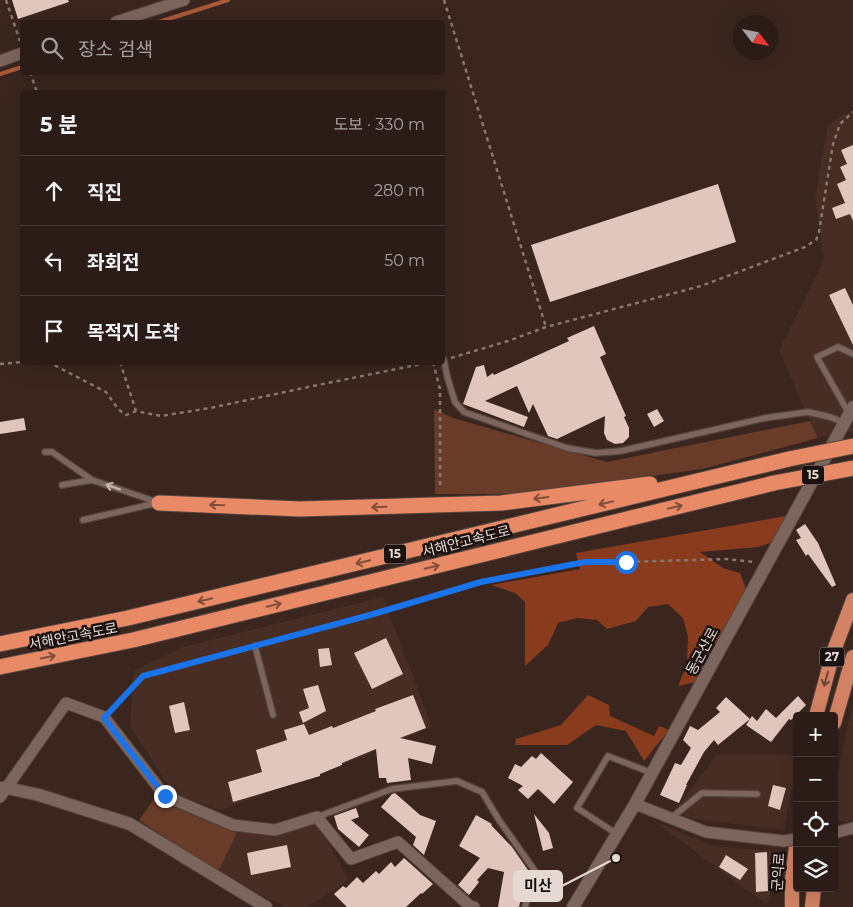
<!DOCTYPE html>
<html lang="ko">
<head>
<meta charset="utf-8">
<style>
	:root { --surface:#2c1c17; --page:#342520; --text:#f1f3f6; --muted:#a6a1a1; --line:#483a36 }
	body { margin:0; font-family:Montserrat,"Noto Sans KR",sans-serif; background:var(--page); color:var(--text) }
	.controls { position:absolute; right:15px; bottom:15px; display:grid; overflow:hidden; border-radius:5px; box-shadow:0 5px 20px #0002 }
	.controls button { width:45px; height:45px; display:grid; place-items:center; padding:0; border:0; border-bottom:1px solid var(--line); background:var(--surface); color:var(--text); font:25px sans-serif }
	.compass { position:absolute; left:733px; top:15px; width:45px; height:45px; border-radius:50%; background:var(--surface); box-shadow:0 5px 20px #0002; rotate:122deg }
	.stop { position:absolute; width:15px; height:15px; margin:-11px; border:4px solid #1a73e8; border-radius:50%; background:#fff }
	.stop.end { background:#1a73e8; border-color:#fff; box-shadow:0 1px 5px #0008 }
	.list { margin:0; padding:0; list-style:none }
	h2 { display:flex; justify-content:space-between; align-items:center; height:65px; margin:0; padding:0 20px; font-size:21px }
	h2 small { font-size:16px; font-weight:400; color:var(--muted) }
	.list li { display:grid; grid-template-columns:32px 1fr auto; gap:15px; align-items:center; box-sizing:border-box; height:70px; padding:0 20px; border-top:1px solid var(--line) }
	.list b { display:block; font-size:19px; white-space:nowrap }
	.list em { font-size:16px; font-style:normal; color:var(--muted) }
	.icon { flex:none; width:28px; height:28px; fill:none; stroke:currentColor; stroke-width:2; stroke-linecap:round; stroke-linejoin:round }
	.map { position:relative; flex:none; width:853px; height:907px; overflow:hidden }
	.search { position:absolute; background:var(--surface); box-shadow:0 5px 20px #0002; left:20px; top:20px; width:425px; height:55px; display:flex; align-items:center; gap:12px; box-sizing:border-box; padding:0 18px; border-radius:5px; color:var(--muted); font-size:19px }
	.panel { position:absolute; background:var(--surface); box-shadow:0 5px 20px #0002; left:20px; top:90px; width:425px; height:275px; border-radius:5px }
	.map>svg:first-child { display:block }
</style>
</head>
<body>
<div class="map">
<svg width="853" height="907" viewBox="0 0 853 907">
	<rect width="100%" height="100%" fill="#3a261f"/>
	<path fill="#472d24" d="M853,110v321l-35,7 -39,-87 45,-91 -9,-63 13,-73z
		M383,597l49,130 -90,38 -121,45 -48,-17 -43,-67 4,-55 49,-24z
		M853,706v113l-6,3 -13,-2v-22l12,-68z
		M717,754l80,1v8l-13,67 -89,-11 -21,-7z
		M654,821l60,25 69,6 -16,53z
		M319,824l29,56 -27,19 -15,8h-21l-67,-35 19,-39z"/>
	<path fill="#693b29" d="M434,409l19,9 154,44 203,-41 8,17 -116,31 -179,25h-88z
		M154,799l83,34 -19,39 -79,-52z"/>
	<path fill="#893b1d" d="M786,516l-13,26 -15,5 -58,5 23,16 17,5 6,16 -25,49 -25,44 -18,4 9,-21 1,-29 -5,-18 -15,-14 -20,3 -12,14 -29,8 -10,-9 -20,-2 -19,5 -10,22 -23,21v-64l-10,-9 -24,-8 89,-16 -4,-16z
		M588,695l21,10 1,11 44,20 5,-10 10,4 -25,31 -18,-30 -30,-6 -29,20h-52l1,-6 45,-14z"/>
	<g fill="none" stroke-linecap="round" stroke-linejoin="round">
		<path stroke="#aa593b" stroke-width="4" d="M159,22l69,-22
			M0,74l22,-7"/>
	</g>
	<path fill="#e0c6bd" d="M12,0h56l1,2 -51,17z
		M853,145v76l-3,-7 -14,5 -4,-11 13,-5 -8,-19 9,-4 -6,-13 7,-3 -6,-14z
		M718,184l18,58 -186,60 -19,-57z
		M845,288l8,17v40l-24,-50z
		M594,326l12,28 -6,3 26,59 -2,1 5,11v9l-6,6 -8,1 -8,-4 -3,-7 1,-17 -48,23 -9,-3 -15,-32 -4,9 -12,-27 -32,15 43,16 -4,10 -61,-23 13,-37 8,-2 3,12 6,-4 1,2 75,-34 -2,-3z
		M657,409l7,12 -10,6 -7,-13z
		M24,418l2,12 -26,4v-12z
		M805,524l13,19 18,42 -4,2 -24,-33 -2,2 -10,-16 5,-2 -5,-8z
		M386,638l17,36 -31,15 -18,-36z
		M329,648l3,17 -12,2 -2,-18z
		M318,685l8,26 -23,12 -4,-11 10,-4 -6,-19z
		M413,695l13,33 -26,10 36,8 -4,18 -24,-6 3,22 -24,3 -1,-5h-7l-3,-29 -34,14v2l-22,9v2l-87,26 -5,-20 34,-10 -6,-22 31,-10 -3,-10 20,-6 5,11 23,-9 1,2 43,-17 -1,-2z
		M798,696l8,9 -15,15 -2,-1 -18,23 -25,-17 6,-9 5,5 9,-12 10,9z
		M726,697l24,22 -32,26 -4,-5 -10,12 -18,33h1l-8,18 -19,-8 15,-32 6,2 10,-17 -8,-8 7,-14 8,4 22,-18 -4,-4z
		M184,702l6,28 -15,3 -6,-27z
		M541,753l32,29 -19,22 -16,-15 -10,10 -10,-9 5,-4 -15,-8 7,-14 6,3 11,-11 4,3z
		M773,785l13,3 -6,22 -12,-4z
		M395,793l25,22 16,6 -12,34 -11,-10 3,-8 -35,-30 11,-13z
		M356,808l3,9 -8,3 18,15 -10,12 -21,-18 -4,-13z
		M534,814l15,19 4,15 -10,3z
		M476,815l16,9 -1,1 21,22 16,23 -9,37h-21l6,-35 -16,-4 -11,12 2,2 -10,13 -11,-10 22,-27 -21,-12z
		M287,845l4,22 -40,8 -4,-22z
		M767,852l1,39 -12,1 -1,-39z
		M726,855l22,14 -8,11 -21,-13z
		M404,858l29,26 -11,10 -1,-1 -15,14h-59l-13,-13 9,-8 3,2 11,-11 6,6 13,-12 3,3 12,-12 4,5z"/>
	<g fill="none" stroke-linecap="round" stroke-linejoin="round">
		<g stroke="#53443d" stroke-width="8">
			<path id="service" d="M444,360l3,16 8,26 9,10 103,36 29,5 25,-2 144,-33 43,-6 22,5 15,6
				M848,412l-31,-55 21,-10 15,7
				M45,452h7l40,28 65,22
				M62,485l30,-5
				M83,520l74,-17
				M255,646l18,69
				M317,817l75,-28 65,-8 25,11 17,28 36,51 -10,36
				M671,818l31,-25 55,1
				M617,834l-40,-26 31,-52 44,17"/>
		</g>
		<g stroke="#53443d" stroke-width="13">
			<path id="minor" d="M116,22l68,-22
				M0,61l22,-8
				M0,797l66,-94 38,14 61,79 68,29 42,5 42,-13 34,42 47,-17 72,64 4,1
				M635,804l71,28 78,9
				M834,833l19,-5"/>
		</g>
		<g stroke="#53443d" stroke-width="14">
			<path id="tertiary" d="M0,788h7l32,7 91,29 136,83
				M573,907l62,-103 218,-397"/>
		</g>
		<g stroke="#53443d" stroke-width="16">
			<path id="trunk" d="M816,716l17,-63 20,-53
				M834,723l19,-66
				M792,907v-27l5,-41
				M812,907l2,-19"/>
		</g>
		<g stroke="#53443d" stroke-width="17">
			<path id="motorway" d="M159,503l141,6 201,-6 149,-19
				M0,644l128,-26 661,-159
				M0,667l133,-27 641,-157"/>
		</g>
		<path stroke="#877770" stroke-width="2.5" stroke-dasharray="4 4" stroke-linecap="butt" d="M6,0l14,41
			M444,0l102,327
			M30,72l7,20
			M451,358l57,-17 38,-14 155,-41 104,-39 11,-7 3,-8 14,-88 7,-20 13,-12
			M31,362l21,2 54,28 12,17 8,6 10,-4 25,5 49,-8 103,-22 118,-24
			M120,362l16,49
			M433,362l7,27v100
			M0,364l22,-2
			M263,644l107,-29 111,-34 104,-19h41l100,-3 28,3
			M112,709l31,-33 105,-28"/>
		<use href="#service" stroke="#7c655d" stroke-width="5.5"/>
		<use href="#minor" stroke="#7c655d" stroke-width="11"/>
		<use href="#tertiary" stroke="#7c655d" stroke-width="12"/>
		<use href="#trunk" stroke="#d38264" stroke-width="14"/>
		<use href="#motorway" stroke="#e98a66" stroke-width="15"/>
		<g stroke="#53443d" stroke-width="13" stroke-linecap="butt">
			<path id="minor-bridge" d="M784,841l13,-2"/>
		</g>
		<g stroke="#53443d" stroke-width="17" stroke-linecap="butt">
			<path id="motorway-bridge" d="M789,459l64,-13
				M774,483l79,-15"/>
		</g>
		<use href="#minor-bridge" stroke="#7c655d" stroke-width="11"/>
		<use href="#motorway-bridge" stroke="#e98a66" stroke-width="15"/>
	</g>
	<defs><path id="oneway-shaft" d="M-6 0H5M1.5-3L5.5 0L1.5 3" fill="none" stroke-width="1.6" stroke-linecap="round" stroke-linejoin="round" transform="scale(1.25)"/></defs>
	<use stroke="#c6b6b0" href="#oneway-shaft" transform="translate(113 487) rotate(-161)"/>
	<g stroke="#824e3a">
		<use href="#oneway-shaft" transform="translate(541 498) rotate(173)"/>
		<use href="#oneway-shaft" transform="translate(606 503) rotate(166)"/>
		<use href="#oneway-shaft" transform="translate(217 505) rotate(-178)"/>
		<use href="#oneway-shaft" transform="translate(379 507) rotate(178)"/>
		<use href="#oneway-shaft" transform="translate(675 507) rotate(-14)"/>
		<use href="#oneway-shaft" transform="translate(363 562) rotate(166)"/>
		<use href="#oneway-shaft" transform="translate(432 567) rotate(-14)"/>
		<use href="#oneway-shaft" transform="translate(205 600) rotate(166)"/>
		<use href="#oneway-shaft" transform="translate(274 605) rotate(-14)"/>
		<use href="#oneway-shaft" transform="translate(48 657) rotate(-11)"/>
	</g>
	<use stroke="#6e4435" href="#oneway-shaft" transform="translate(826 679) rotate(105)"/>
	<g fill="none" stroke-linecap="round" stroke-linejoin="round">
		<path stroke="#1a73e8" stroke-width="6" d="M165,796l-61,-78 39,-42 227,-61 111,-33 104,-20h41"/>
	</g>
	<g text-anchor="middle" stroke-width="5" stroke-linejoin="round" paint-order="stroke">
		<g fill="#1b120f" stroke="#a99d99" stroke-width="1">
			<rect x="802" y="465.5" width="22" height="19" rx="4"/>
			<rect x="384" y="544.5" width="22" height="19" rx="4"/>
			<rect x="819.5" y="647.5" width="25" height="19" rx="4"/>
		</g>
		<g font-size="12" font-weight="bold" fill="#e6d9d4">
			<text x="813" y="479">15</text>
			<text x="395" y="558">15</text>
			<text x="832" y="661">27</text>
		</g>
		<g font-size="14" fill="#e6d9d4" stroke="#1b120f">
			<text transform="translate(466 541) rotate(-14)" y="5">서해안고속도로</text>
			<text transform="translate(73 636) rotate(-11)" y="5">서해안고속도로</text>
			<text transform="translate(702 651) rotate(-61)" y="5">동군산로</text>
			<text transform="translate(778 872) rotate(-86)" y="5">군익로</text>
		</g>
	</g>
	<path fill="none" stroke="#e6d9d4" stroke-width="2" d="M616 858L562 886"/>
	<circle fill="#e6d9d4" stroke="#1b120f" stroke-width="2" cx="616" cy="858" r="5"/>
	<rect fill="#e6d9d4" stroke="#e6d9d4" stroke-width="2" x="514" y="871" width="48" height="30" rx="5"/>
	<g font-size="15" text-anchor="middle" font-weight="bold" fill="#111">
		<text x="538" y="891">미산</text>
	</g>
</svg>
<div class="controls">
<button>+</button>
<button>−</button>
<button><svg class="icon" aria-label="locate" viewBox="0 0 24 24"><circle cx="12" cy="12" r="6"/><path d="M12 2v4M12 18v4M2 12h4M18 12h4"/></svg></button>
<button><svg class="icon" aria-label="layers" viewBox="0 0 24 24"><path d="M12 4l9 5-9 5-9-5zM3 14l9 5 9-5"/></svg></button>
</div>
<svg class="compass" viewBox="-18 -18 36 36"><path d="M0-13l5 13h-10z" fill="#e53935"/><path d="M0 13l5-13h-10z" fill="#a6a1a1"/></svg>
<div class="stop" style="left:626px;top:562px"></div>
<div class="stop end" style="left:165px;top:796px"></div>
<div class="search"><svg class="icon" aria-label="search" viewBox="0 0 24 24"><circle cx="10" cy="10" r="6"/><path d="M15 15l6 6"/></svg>장소 검색</div>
<section class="panel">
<h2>5 분<small>도보 · 330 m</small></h2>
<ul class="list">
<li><svg class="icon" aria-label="ahead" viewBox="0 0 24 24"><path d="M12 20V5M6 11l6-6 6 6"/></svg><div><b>직진</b></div><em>280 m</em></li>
<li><svg class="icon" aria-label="left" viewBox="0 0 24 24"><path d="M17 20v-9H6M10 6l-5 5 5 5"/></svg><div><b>좌회전</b></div><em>50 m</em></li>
<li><svg class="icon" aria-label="arrive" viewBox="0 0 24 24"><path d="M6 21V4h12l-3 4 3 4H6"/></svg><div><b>목적지 도착</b></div></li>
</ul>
</section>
</div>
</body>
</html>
